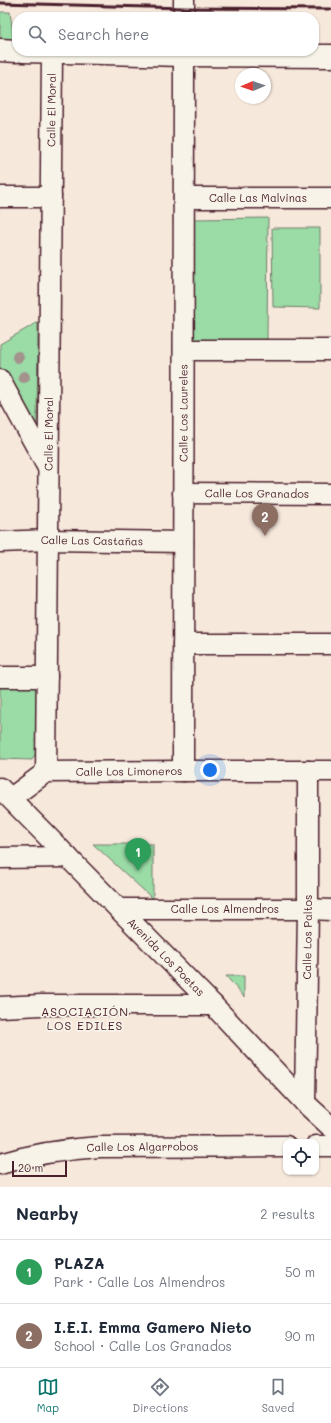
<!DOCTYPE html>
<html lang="en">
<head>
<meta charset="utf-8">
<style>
	:root { --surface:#fff; --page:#f2f2f3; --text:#1f2937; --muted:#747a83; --line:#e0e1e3; --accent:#0f766e }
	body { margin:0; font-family:Mali,sans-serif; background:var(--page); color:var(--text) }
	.controls { position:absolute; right:12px; bottom:12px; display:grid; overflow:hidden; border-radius:8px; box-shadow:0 1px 3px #0004 }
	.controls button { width:36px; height:36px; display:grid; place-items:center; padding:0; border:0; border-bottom:1px solid var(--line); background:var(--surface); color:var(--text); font:20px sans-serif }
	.compass { position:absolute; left:235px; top:68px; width:36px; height:36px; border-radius:50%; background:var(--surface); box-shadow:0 1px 3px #0004; rotate:268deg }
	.scale { position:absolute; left:12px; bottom:10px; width:55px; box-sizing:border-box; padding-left:4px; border:2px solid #4a1f2b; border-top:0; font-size:11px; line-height:14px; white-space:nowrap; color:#4a1f2b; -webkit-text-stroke:3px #f7f3e8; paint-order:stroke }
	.you { position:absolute; left:210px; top:770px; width:14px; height:14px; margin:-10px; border:3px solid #fff; border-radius:50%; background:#1a73e8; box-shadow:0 0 0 6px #1a73e833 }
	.badge { display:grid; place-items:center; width:26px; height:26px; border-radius:50%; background:var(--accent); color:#fff; font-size:13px; font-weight:700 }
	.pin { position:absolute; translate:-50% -33px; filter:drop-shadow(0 1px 2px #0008) }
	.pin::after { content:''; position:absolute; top:21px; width:14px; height:12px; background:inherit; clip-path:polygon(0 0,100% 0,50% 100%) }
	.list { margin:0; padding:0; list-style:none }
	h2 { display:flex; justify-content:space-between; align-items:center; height:52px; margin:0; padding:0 16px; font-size:17px }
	h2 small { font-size:13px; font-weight:400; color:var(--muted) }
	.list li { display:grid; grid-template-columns:26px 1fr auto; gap:12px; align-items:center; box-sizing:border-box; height:64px; padding:0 16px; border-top:1px solid var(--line) }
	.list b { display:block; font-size:15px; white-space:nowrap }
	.list p { margin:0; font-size:13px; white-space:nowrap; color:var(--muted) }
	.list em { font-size:13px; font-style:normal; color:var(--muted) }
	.icon { flex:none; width:22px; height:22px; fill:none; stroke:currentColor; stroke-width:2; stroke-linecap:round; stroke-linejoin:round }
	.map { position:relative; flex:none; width:331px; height:1187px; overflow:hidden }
	.search { position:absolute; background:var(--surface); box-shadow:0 1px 3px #0004; left:12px; right:12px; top:12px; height:44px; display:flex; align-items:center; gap:10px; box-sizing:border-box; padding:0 14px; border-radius:16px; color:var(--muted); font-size:15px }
	.sheet { height:180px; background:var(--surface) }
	nav { display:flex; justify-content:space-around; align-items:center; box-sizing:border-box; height:56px; border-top:1px solid var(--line); background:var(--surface); font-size:11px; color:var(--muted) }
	nav a { display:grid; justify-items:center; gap:2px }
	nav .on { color:var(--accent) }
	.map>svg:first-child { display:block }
</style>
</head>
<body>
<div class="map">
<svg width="331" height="1187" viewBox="0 0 331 1187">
	<rect width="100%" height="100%" fill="#f7e8dc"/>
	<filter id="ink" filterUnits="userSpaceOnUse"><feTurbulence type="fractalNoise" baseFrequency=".025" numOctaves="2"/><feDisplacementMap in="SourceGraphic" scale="8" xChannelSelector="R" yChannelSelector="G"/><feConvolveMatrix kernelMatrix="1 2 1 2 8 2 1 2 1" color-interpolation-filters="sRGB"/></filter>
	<g filter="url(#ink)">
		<path fill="#9adba6" stroke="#727d68" d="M0,12h10l4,28 -14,-1z
			M268,218l-1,126 -75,-1 1,-124z
			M272,228h48v80l-47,-1z
			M38,322l-1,100 -4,6 -33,-61v-23z
			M33,681l5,8 -1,62 -5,9 -32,-1v-77z
			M93,844h60v55z
			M226,976h18v21z"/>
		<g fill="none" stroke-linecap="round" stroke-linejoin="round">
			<g stroke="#4a1f2b" stroke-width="23">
				<g id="minor">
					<path d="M184,0v17"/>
					<path d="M0,197h51"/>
					<path id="s1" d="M184,198h147"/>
					<path d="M184,350h147"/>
					<path d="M0,380l48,88"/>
					<path id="s2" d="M183,493l148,1"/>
					<path id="s3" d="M0,542l48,-2 135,2"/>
					<path d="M183,644h148"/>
					<path d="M0,677h47"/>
					<path id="s4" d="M183,771l1,-720"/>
					<path id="s5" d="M46,772l6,-720"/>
					<path id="s6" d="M46,772l137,-1h148"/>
					<path id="s7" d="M0,788l213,217 92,98 26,24"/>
					<path d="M11,798l35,-26"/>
					<path d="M0,858l68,-1"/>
					<path id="s8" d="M119,909h189l23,1"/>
					<path d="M0,1007l41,-2h172"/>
					<path id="s9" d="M305,1103l3,-194v-138"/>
					<path d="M316,1146h15"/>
					<path id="s10" d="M0,1164c33,-10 66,-15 100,-17l186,-1"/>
				</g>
			</g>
			<g stroke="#4a1f2b" stroke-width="25">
				<path id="major" d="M0,50l17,1
					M23,51l161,4 147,1"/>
			</g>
			<use href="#minor" stroke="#f7f3e8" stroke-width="20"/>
			<use href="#major" stroke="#f7f3e8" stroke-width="22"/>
			<path stroke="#4a1f2b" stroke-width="3" d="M0,3l184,5 147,1"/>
		</g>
		<g fill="#a3938c">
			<circle cx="18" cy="357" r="6"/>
			<circle cx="24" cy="377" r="6"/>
		</g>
	</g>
	<g text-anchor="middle" stroke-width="3.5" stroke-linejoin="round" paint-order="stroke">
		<g font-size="11" fill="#4a1f2b" stroke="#f7f3e8">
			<text dy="4" stroke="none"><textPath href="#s5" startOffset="662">Calle El Moral</textPath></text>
			<text dy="4" stroke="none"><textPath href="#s1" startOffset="74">Calle Las Malvinas</textPath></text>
			<text dy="4" stroke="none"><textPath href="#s4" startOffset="358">Calle Los Laureles</textPath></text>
			<text dy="4" stroke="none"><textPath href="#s5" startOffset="338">Calle El Moral</textPath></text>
			<text dy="4" stroke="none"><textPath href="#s2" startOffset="74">Calle Los Granados</textPath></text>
			<text dy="4" stroke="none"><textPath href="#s3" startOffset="92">Calle Las Castañas</textPath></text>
			<text dy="4" stroke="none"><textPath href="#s6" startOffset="83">Calle Los Limoneros</textPath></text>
			<text dy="4" stroke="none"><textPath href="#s8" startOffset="106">Calle Los Almendros</textPath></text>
			<text dy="4" stroke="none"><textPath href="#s9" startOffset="166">Calle Los Paltos</textPath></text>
			<text dy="4" stroke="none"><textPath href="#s7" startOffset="237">Avenida Los Poetas</textPath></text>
			<text dy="4" stroke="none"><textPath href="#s10" startOffset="144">Calle Los Algarrobos</textPath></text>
		</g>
		<g font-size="12" letter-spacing="1" fill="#4a1f2b" stroke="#f7f3e8">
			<text x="85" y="1016">ASOCIACIÓN<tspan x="85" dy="14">LOS EDILES</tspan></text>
		</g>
	</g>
</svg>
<div class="controls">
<button><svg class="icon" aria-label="locate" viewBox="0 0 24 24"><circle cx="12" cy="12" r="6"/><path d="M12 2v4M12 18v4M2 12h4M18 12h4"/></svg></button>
</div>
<svg class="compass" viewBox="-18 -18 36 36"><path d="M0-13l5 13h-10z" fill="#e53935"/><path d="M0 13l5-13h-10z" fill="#747a83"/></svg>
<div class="scale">20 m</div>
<div class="you"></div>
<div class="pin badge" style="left:138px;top:871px;background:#2e9e5b">1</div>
<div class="pin badge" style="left:265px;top:536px;background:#8d6e63">2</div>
<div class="search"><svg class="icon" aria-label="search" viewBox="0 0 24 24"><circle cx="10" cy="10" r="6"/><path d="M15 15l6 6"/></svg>Search here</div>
</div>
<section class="sheet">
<h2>Nearby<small>2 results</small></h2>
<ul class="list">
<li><span class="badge" style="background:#2e9e5b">1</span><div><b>PLAZA</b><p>Park · Calle Los Almendros</p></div><em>50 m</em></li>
<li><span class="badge" style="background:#8d6e63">2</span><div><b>I.E.I. Emma Gamero Nieto</b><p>School · Calle Los Granados</p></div><em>90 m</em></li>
</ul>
</section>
<nav>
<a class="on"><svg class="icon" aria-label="map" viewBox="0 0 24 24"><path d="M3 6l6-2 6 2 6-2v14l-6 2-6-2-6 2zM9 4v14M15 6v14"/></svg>Map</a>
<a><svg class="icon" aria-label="directions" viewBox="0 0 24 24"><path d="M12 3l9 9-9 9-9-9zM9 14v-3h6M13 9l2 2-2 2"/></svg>Directions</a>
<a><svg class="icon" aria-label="saved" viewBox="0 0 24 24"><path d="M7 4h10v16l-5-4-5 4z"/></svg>Saved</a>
</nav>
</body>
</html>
